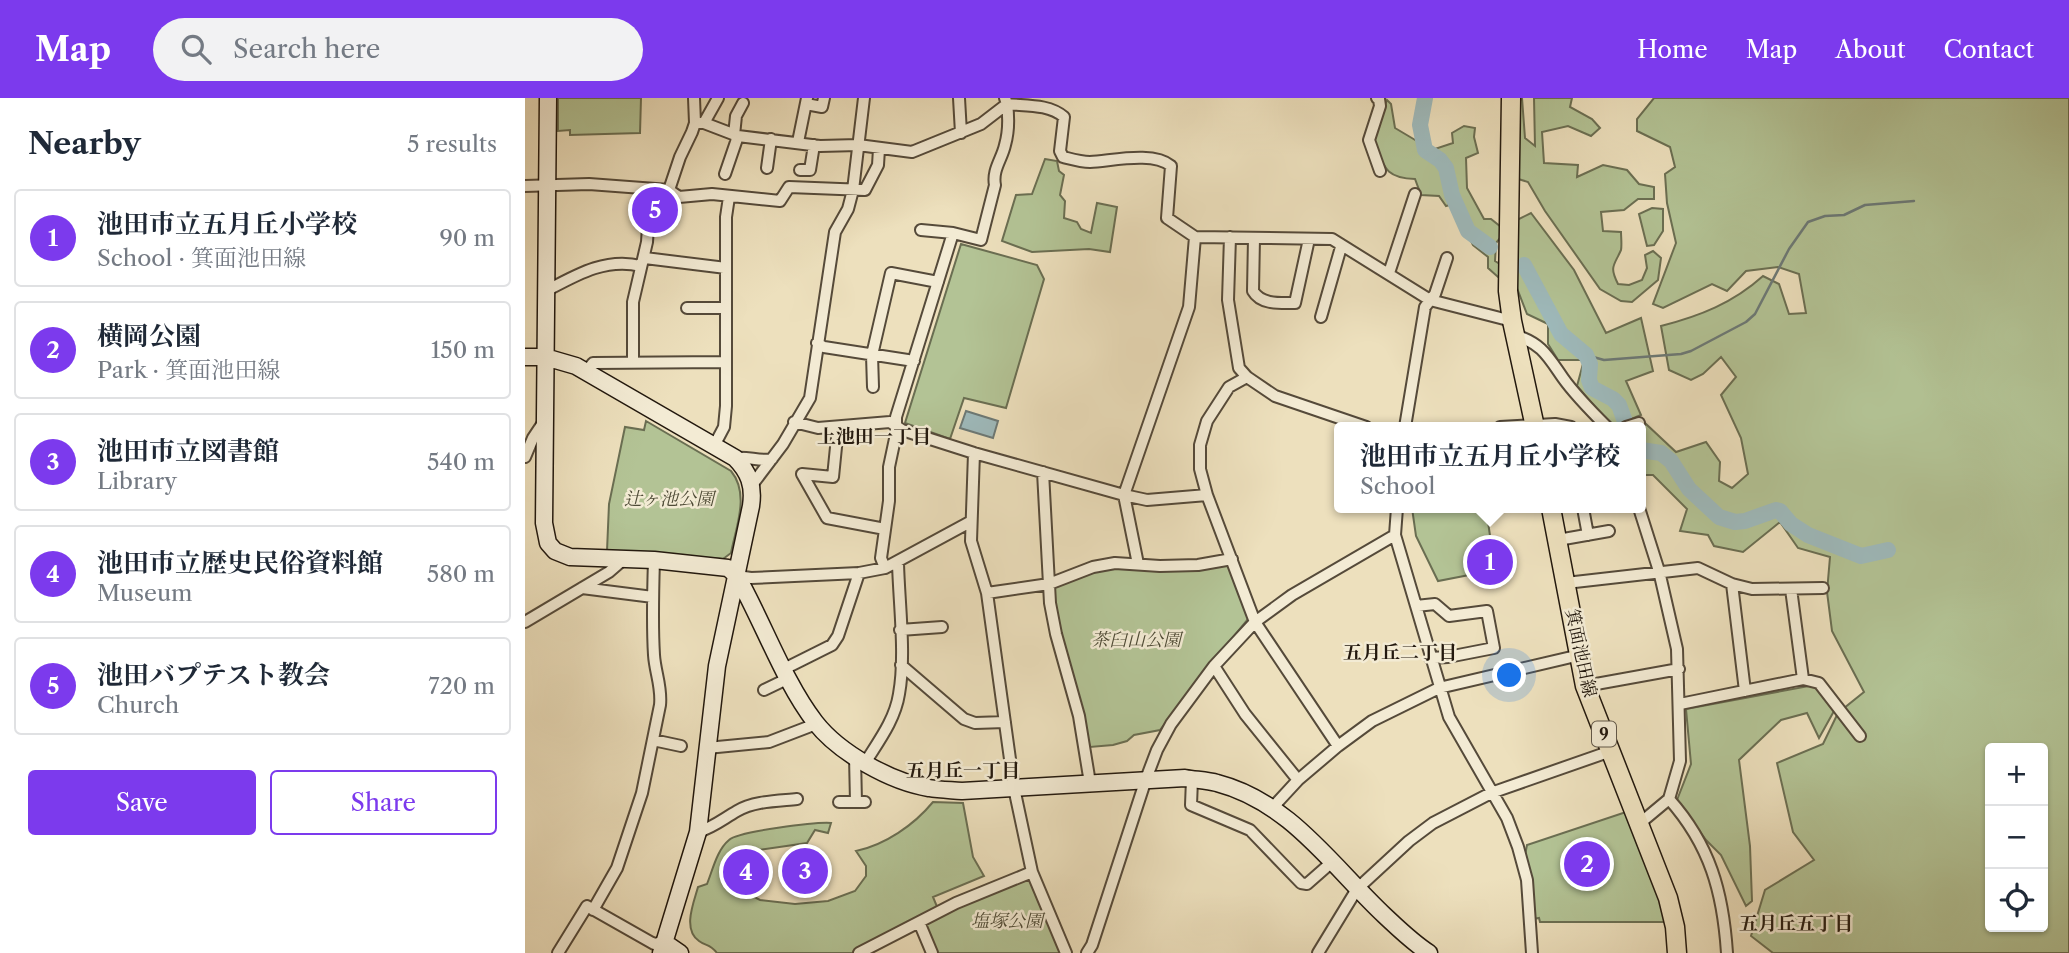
<!DOCTYPE html>
<html lang="en">
<head>
<meta charset="utf-8">
<style>
	:root { --surface:#fff; --page:#f2f2f3; --text:#1f2937; --muted:#747a83; --line:#e0e1e3; --accent:#7c3aed }
	body { margin:0; font-family:"Libre Caslon Text","Noto Serif JP",serif; background:var(--page); color:var(--text) }
	.controls { position:absolute; right:21px; bottom:21px; display:grid; overflow:hidden; border-radius:7px; box-shadow:0 2px 5px #0004 }
	.controls button { width:63px; height:63px; display:grid; place-items:center; padding:0; border:0; border-bottom:2px solid var(--line); background:var(--surface); color:var(--text); font:35px sans-serif }
	.you { position:absolute; left:985px; top:578px; width:24px; height:24px; margin:-18px; border:5px solid #fff; border-radius:50%; background:#1a73e8; box-shadow:0 0 0 10px #1a73e833 }
	.badge { display:grid; place-items:center; width:46px; height:46px; border-radius:50%; background:var(--accent); color:#fff; font-size:23px; font-weight:700 }
	.pin { position:absolute; translate:-50% -50%; border:4px solid #fff; box-shadow:0 2px 7px #0006 }
	.popup { position:absolute; left:809px; top:324px; width:312px; height:91px; box-sizing:border-box; display:grid; place-content:center; border-radius:7px; background:var(--surface); filter:drop-shadow(0 2px 5px #0005); font-size:23px; white-space:nowrap; color:var(--muted) }
	.popup b { font-size:26px; color:var(--text) }
	.popup::after { content:''; position:absolute; left:50%; top:100%; margin-left:-14px; border:14px solid transparent; border-top-color:var(--surface) }
	.list { margin:0; padding:0; list-style:none }
	h2 { display:flex; justify-content:space-between; align-items:center; height:91px; margin:0; padding:0 28px; font-size:30px }
	h2 small { font-size:23px; font-weight:400; color:var(--muted) }
	.list li { display:grid; grid-template-columns:46px 1fr auto; gap:21px; align-items:center; box-sizing:border-box; height:98px; margin:0 14px 14px; padding:0 14px; border:2px solid var(--line); border-radius:7px }
	.list b { display:block; font-size:26px; white-space:nowrap }
	.list p { margin:0; font-size:23px; white-space:nowrap; color:var(--muted) }
	.list em { font-size:23px; font-style:normal; color:var(--muted) }
	.actions { display:flex; gap:14px; padding:21px 28px }
	.actions a { flex:1; padding:16px 0; border:2px solid var(--accent); border-radius:7px; text-align:center; font-size:24px; color:var(--accent) }
	.actions .main { background:var(--accent); color:#fff }
	.icon { flex:none; width:38px; height:38px; fill:none; stroke:currentColor; stroke-width:2; stroke-linecap:round; stroke-linejoin:round }
	.map { position:relative; flex:none; width:1544px; height:855px; overflow:hidden }
	header { display:flex; align-items:center; gap:42px; box-sizing:border-box; height:98px; padding:0 35px; background:var(--accent); color:#fff }
	header strong { font-size:33px }
	nav { display:flex; gap:38px; margin-inline-start:auto; font-size:24px }
	.search { width:490px; height:63px; background:var(--page); display:flex; align-items:center; gap:18px; box-sizing:border-box; padding:0 24px; border-radius:38px; color:var(--muted); font-size:26px }
	main { display:flex }
	aside { flex:1; background:var(--surface) }
	.map>svg:first-child { display:block }
</style>
</head>
<body>
<header>
<strong>Map</strong>
<div class="search"><svg class="icon" aria-label="search" viewBox="0 0 24 24"><circle cx="10" cy="10" r="6"/><path d="M15 15l6 6"/></svg>Search here</div>
<nav><a>Home</a><a>Map</a><a>About</a><a>Contact</a></nav>
</header>
<main>
<aside>
<h2>Nearby<small>5 results</small></h2>
<ul class="list">
<li><span class="badge">1</span><div><b>池田市立五月丘小学校</b><p>School · 箕面池田線</p></div><em>90 m</em></li>
<li><span class="badge">2</span><div><b>横岡公園</b><p>Park · 箕面池田線</p></div><em>150 m</em></li>
<li><span class="badge">3</span><div><b>池田市立図書館</b><p>Library</p></div><em>540 m</em></li>
<li><span class="badge">4</span><div><b>池田市立歴史民俗資料館</b><p>Museum</p></div><em>580 m</em></li>
<li><span class="badge">5</span><div><b>池田バプテスト教会</b><p>Church</p></div><em>720 m</em></li>
</ul>
<div class="actions"><a class="main">Save</a><a>Share</a></div>
</aside>
<div class="map">
<svg width="1544" height="855" viewBox="0 0 1544 855">
	<rect width="100%" height="100%" fill="#ede0bd"/>
	<filter id="stains"><feTurbulence type="fractalNoise" baseFrequency=".00286" numOctaves="4"/><feColorMatrix values="0 0 0 0 .2 0 0 0 0 .09 0 0 0 0 .02 0 0 0 .5 -.17"/></filter>
	<radialGradient id="worn" r=".72"><stop offset=".6" stop-color="#630" stop-opacity="0"/><stop offset="1" stop-color="#630" stop-opacity=".3"/></radialGradient>
	<path fill="#b3c395" stroke="#6a6e52" stroke-width="2" fill-rule="evenodd" d="M33,0h83l-1,35 -70,2v-5l-12,1z
		M997,0l3,40 10,8 -1,-48h38l-2,9 22,12 8,9 -9,8 -23,-10 -26,6 2,31 34,2 -1,12 26,-12 24,5 12,14 15,3v12h-16l-14,11 -23,2 2,19 18,1c0,5 1,13 0,18 -7,16 -12,16 -3,34l11,1 13,-5 5,-12 -2,-13 8,-4 8,7 -3,22 -26,22 -11,-1 -21,-12 -55,-78 -17,-29 -13,-4 2,-73z
		M1129,0h415v855h-296l-22,-17 14,-46 49,-30 -21,-28 -16,-69 46,-19 15,-31 26,-21 -32,-61 -5,-39 3,-35 -32,-9 -18,-26 -37,30 -29,-6 -6,-11 -28,-4 7,-22 -34,-34h-12v-48h-2l7,-3 30,28 30,-10 14,20 -1,19 13,7 16,-14 -7,-36 -20,-43 15,-18 -15,-20 -18,17 -12,6 -22,-10 -8,-44c39,-10 72,-23 102,-50l16,8 10,30 17,-1 -7,-39 -21,-7 -32,4 -19,20 -15,-7 -49,24 -10,-4 23,-61 -9,-40 -2,-29 10,-7 -5,-20 -33,-16v-12zM1465,650h53v179h-53z
		M862,2l4,4 4,24 37,22 21,-7 -1,-10 12,-7 11,2 -1,9 4,16 -12,5 1,30 17,31h7l10,8v10l-5,6 -1,18 8,5v10l-5,1 -10,-9v-11l-15,-12 -20,-41 -7,2 -7,-10 -18,-1 -6,-16c-32,-1 -31,-14 -43,-40z
		M520,61l12,2 2,10 5,4 -4,20 5,6 -1,17 13,4 4,7 10,4 6,-30 20,4 -7,45 -21,-3 -57,3 -30,-11 14,-46 16,-1z
		M1127,110l11,1v22l-9,14 -7,1 -8,-32z
		M1006,115l43,57 32,63 35,-15 12,53 -27,10 15,34 -29,12 -35,-41 7,-26h-26l-10,-16v-20l-21,-10 -12,-31 2,-63z
		M436,146l76,21 7,14 -38,129 -42,-10 -14,41 -45,-16z
		M121,323l85,50c19,23 5,56 0,82l-8,6 -116,-8 2,-47 16,-77 19,3z
		M887,410h74l9,62 -57,11 -22,-45z
		M701,466l4,2 19,52 -41,49 -48,63 -26,5 -7,6 -14,4 -23,2 -33,-126 -3,-32 4,-4 35,-14 22,-4z
		M1289,587l20,26 -15,27 -12,-25 -26,7 -42,40 11,86 2,55 -6,5 -25,-51 -15,-15 -29,-40 14,-36 -5,-55z
		M408,704l30,1 10,54 11,19 -51,21 5,12 -85,44h-136c-8,-10 -10,-6 -18,-12 -17,-12 -5,-39 -1,-54l9,-3c6,-15 10,-34 22,-44 9,-9 88,-18 102,-17l-3,10 -13,-3 -8,13 -56,8 -13,-3 -10,35 32,17 35,4 33,-3 27,-10 11,-15v-10l-10,-15c29,-6 58,-26 77,-49z
		M1101,714l32,80 9,30h-127l-1,-4 -6,1 -8,-64 2,-10z
		M500,780l4,1 32,74h-124l-11,-27 2,-5z"/>
	<path fill="#9ebabc" stroke="#6c7976" stroke-width="2" d="M441,313l32,10 -5,17 -33,-10z"/>
	<g fill="none" stroke-linecap="round" stroke-linejoin="round">
		<path stroke="#6c7976" stroke-width="2.5" d="M1061,257l18,5 77,-6 10,-3 55,-29 9,-8 34,-65 19,-27 17,-6 19,-1 21,-10 49,-4"/>
		<path stroke="#9ebabc" stroke-width="16" d="M900,0l-5,27 5,25 15,10 6,8 6,27 16,36 22,16
			M999,167l37,69 25,21 4,9 -1,16 3,8 21,11 6,6 8,22
			M1116,352l20,3 10,8 18,28 30,28 16,5 10,-1 31,-11 4,1 11,13 17,11 53,21 27,-6"/>
		<g stroke="#554a3a" stroke-width="14">
			<path id="street" d="M434,0l2,35
				M480,0l2,6c19,2 42,0 57,13l-4,34 3,6c8,2 18,5 27,5 22,-1 63,-11 81,4l-4,52 28,19 137,2 98,61 82,21
				M852,0l2,1 1,7 -11,34 11,31
				M281,6l16,3 2,-9
				M170,25h9l34,13 82,10 38,-1 54,7 69,-28 26,-20
				M179,25l14,-25
				M209,37l2,-19 7,-13
				M273,44l9,-44
				M242,70l4,-29
				M275,72h10l4,-25
				M200,76l13,-38
				M0,88l64,-2 80,6 10,7 33,-3 68,7 9,-14 76,3 13,-25 1,-16
				M144,92l11,-33 12,-25 3,-9 -1,-25
				M396,132l32,3 28,7 14,-55c-3,-15 7,-26 10,-40 4,-14 4,-26 2,-41
				M705,139l-2,63 11,68 8,9 28,19 91,31
				M729,140l-1,53c8,14 28,12 42,12l14,-64
				M120,160l81,10
				M864,175l26,-79
				M21,193c30,-16 60,-34 95,-25
				M162,210h39
				M796,219l20,-70
				M990,237c27,9 32,20 48,43 12,17 29,34 44,49
				M292,245l7,4 90,14
				M108,264v-60l14,-60 1,-15 -8,-25 1,-14
				M61,274l7,-9 133,-1
				M722,279l-18,10 -22,34 -7,24v24l7,26 48,127 83,124
				M348,289l-1,-32 19,-82 47,9
				M269,324l24,6 72,-6 12,8 72,23 150,42 23,5 60,-5
				M313,329l-5,50 -31,-3 25,44 58,11
				M880,329l20,-120 10,-13 12,-36
				M975,329l55,-3 16,3
				M1101,329l13,-4
				M189,348l10,-19 2,-21v-189l3,-20
				M449,355l-3,88 16,52 27,195 18,84 34,81
				M0,359l8,-19 10,-15
				M210,360c13,-2 25,4 37,1
				M518,374l7,131 6,31 23,82 11,67
				M227,387l31,-41 27,-46 25,-166 13,-23 5,-19 11,-92
				M872,410l-2,27 54,182 58,101 11,29 9,33 5,73
				M1058,410l5,27
				M1033,442l51,-9
				M613,466l-14,-69 65,-188 6,-70
				M360,470l-4,-10 8,-57v-34l7,-33v-17l57,-184
				M212,478l14,2 108,-5 26,-5 85,-46
				M1041,485l132,-15 34,16 20,5 71,-1
				M1207,486l13,107
				M57,490l71,9
				M462,495l62,-9 44,-17 22,-4 45,3 38,-1 34,-6
				M891,508l19,-2 14,12 38,-5 7,37 -46,9 -18,1
				M0,524l84,-50 15,-13
				M375,532l42,-3
				M376,567l63,54 11,4 30,-1
				M689,568l31,48 53,66
				M259,571l48,-24 6,-9 21,-63
				M1278,581l16,4 41,53
				M1060,588l94,-17
				M239,592l25,-12
				M1155,606l123,-25 -12,-90
				M128,642l28,6
				M182,650l62,-6 47,-18
				M330,659l1,45
				M340,665c13,-21 30,-43 34,-69 7,-38 0,-91 -1,-131
				M667,681l-1,26 59,25 51,53 6,1 25,-22
				M1144,701c41,46 54,93 58,154
				M314,704h26
				M748,709l25,-27 40,-34 34,-25 67,-33 141,-33
				M1114,726l30,-25 11,-38 -3,-112 -18,-78 -20,-63
				M173,734c16,-5 25,-13 39,-21 17,-10 40,-10 60,-12
				M68,812l24,-42 25,-75 18,-88c2,-18 -5,-33 -6,-50 -2,-32 -1,-63 0,-95
				M394,824l13,31
				M33,855l29,-47 67,38 10,-2
				M334,855l97,-50 76,-31
				M562,855l5,-8 54,-166 11,-29 14,-26 43,-58 41,-44 37,-27 103,-60
				M793,855l39,-64 52,-48 24,-18 58,-30 120,-42"/>
		</g>
		<g stroke="#22180e" stroke-width="19">
			<path id="secondary" d="M23,0l-4,425 4,20 7,8 15,6 84,3 74,8 9,8c26,46 47,106 78,146 24,31 76,60 114,66 11,2 22,2 33,3l223,-13c11,2 22,2 32,5 73,19 115,83 167,132 15,14 28,27 45,38
				M0,259h20l31,9 159,92c14,14 19,28 16,48l-34,160 -19,166 -37,121
				M139,844l16,11"/>
		</g>
		<g stroke="#22180e" stroke-width="21">
			<path id="primary" d="M986,0l-3,193 4,30 23,106
				M1026,410l34,178 83,212 7,29 2,26"/>
		</g>
		<use href="#street" stroke="#f3ebd4" stroke-width="10"/>
		<use href="#secondary" stroke="#f3ebd4" stroke-width="16"/>
		<use href="#primary" stroke="#ede0bd" stroke-width="18"/>
	</g>
	<g text-anchor="middle" stroke-width="5" stroke-linejoin="round" paint-order="stroke">
		<rect fill="#f3ebd4" stroke="#615749" stroke-width="2" x="1067" y="623.5" width="24" height="25" rx="5"/>
		<g font-size="16" font-weight="bold" fill="#22180e">
			<text x="1079" y="642">9</text>
		</g>
		<g font-size="18" font-style="italic" fill="#4e4b36" stroke="#f3ebd4">
			<text x="144" y="407">辻ヶ池公園</text>
			<text x="611" y="548">茶臼山公園</text>
			<text x="482" y="829">塩塚公園</text>
		</g>
		<g font-size="18" fill="#22180e" stroke="#f3ebd4">
			<text transform="translate(1056 555) rotate(78)" y="6">箕面池田線</text>
		</g>
		<g font-size="19" font-weight="bold" fill="#22180e" stroke="#f3ebd4">
			<text x="349" y="345">上池田一丁目</text>
			<text x="875" y="561">五月丘二丁目</text>
			<text x="438" y="679">五月丘一丁目</text>
			<text x="1271" y="832">五月丘五丁目</text>
		</g>
	</g>
	<rect width="100%" height="100%" filter="url(#stains)"/>
	<rect width="100%" height="100%" fill="url(#worn)"/>
</svg>
<div class="controls">
<button>+</button>
<button>−</button>
<button><svg class="icon" aria-label="locate" viewBox="0 0 24 24"><circle cx="12" cy="12" r="6"/><path d="M12 2v4M12 18v4M2 12h4M18 12h4"/></svg></button>
</div>
<div class="you"></div>
<div class="pin badge" style="left:965px;top:464px">1</div>
<div class="popup"><b>池田市立五月丘小学校</b>School</div>
<div class="pin badge" style="left:1062px;top:766px">2</div>
<div class="pin badge" style="left:280px;top:773px">3</div>
<div class="pin badge" style="left:221px;top:774px">4</div>
<div class="pin badge" style="left:130px;top:112px">5</div>
</div>
</main>
</body>
</html>
